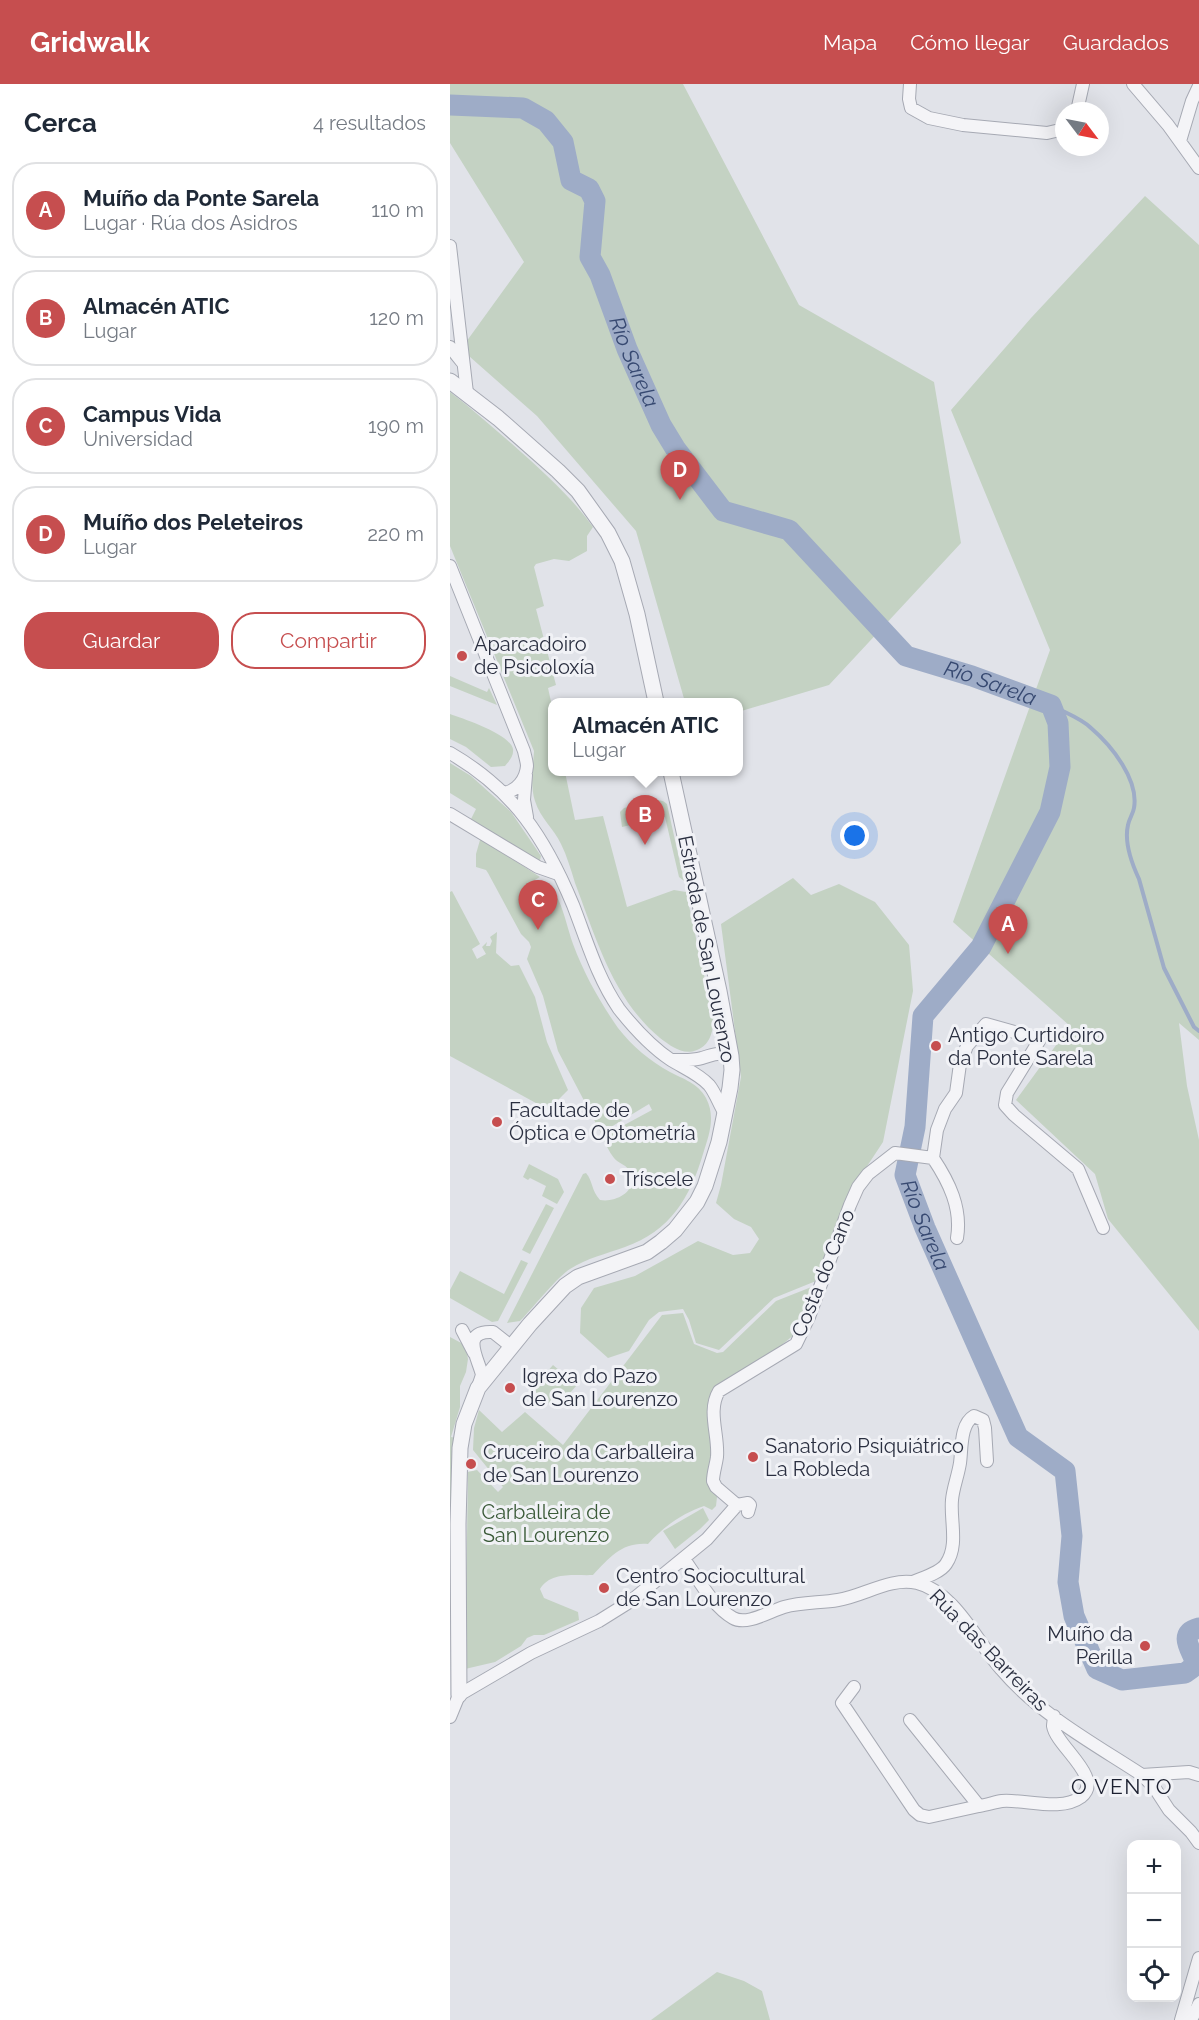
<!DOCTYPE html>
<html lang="es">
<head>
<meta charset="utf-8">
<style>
	:root { --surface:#fff; --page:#f6f6f7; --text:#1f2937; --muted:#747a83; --line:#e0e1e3; --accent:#c64e4f }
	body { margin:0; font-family:Raleway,sans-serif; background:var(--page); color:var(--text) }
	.controls { position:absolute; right:18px; bottom:18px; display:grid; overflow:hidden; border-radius:12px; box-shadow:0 6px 24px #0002 }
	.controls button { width:54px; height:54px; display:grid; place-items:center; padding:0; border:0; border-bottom:2px solid var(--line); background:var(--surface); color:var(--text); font:30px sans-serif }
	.compass { position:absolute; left:605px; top:18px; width:54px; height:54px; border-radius:50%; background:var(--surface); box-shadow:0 6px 24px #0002; rotate:122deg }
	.you { position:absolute; left:405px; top:752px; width:21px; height:21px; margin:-15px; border:4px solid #fff; border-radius:50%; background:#1a73e8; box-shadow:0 0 0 9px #1a73e833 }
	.badge { display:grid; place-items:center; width:39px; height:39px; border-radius:50%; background:var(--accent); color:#fff; font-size:20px; font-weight:700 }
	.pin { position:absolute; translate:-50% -50px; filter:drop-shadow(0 2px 3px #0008) }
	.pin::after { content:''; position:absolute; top:32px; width:21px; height:18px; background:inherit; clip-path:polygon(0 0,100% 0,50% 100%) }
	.popup { position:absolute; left:98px; top:614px; width:195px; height:78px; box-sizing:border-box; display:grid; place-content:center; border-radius:12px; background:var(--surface); filter:drop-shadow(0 2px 4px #0005); font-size:20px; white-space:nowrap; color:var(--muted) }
	.popup b { font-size:22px; color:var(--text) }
	.popup::after { content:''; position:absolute; left:50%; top:100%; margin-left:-12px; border:12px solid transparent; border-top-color:var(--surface) }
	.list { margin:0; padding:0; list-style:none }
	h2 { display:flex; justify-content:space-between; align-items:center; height:78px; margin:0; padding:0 24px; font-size:26px }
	h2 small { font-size:20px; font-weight:400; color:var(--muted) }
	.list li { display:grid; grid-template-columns:39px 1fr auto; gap:18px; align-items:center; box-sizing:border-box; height:96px; margin:0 12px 12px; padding:0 12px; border:2px solid var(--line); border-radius:24px }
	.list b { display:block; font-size:22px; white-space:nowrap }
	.list p { margin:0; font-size:20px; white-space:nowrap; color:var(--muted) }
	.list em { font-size:20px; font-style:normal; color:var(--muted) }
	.actions { display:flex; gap:12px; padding:18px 24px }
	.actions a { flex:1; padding:14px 0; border:2px solid var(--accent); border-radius:24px; text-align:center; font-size:21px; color:var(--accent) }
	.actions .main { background:var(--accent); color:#fff }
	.icon { flex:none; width:33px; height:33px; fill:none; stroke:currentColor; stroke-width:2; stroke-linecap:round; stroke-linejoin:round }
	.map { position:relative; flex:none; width:749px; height:1936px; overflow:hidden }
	header { display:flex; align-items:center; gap:36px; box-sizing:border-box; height:84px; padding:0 30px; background:var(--accent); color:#fff }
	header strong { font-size:28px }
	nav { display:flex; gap:33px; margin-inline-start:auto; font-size:21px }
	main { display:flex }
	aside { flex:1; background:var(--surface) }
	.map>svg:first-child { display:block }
</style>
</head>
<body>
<header>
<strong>Gridwalk</strong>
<nav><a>Mapa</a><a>Cómo llegar</a><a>Guardados</a></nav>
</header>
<main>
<aside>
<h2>Cerca<small>4 resultados</small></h2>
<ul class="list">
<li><span class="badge">A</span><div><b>Muíño da Ponte Sarela</b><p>Lugar · Rúa dos Asidros</p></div><em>110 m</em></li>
<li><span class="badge">B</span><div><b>Almacén ATIC</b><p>Lugar</p></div><em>120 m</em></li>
<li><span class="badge">C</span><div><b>Campus Vida</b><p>Universidad</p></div><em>190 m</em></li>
<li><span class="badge">D</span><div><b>Muíño dos Peleteiros</b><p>Lugar</p></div><em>220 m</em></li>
</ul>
<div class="actions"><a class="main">Guardar</a><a>Compartir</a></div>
</aside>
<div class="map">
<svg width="749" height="1936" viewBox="0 0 749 1936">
	<rect width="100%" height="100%" fill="#e1e3e9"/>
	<path fill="#c4d2c3" d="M0,0h233l116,221 135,77 27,161 -132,142 -91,27v-10h-53l-49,-171 -99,-115 -76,-67 63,-87 -74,-119z
		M695,112l54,49v795l-20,-17 8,63 12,54v191l-91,-112 -13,-45 -79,-74 54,-74 -117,-104 97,-272 -99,-240 80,-92z
		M0,308c21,16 41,34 61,51 30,27 59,52 82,84l-6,9v15l-18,10 -15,-2 -18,5 -2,3 10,39 -8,3 20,76 -8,3 4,18v66h13l10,48 28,-4 24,91 47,-17 12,2 28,129c-2,12 -4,24 -17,29 -14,6 -26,-4 -37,-12 -47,-39 -64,-100 -85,-155 -4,-13 -8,-27 -14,-39 -7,-15 -21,-26 -26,-43 -5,-15 -2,-34 -1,-50l-84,-205z
		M0,592l37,16 2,-4 8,17 -47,-19z
		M0,630c14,5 60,20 63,35 1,7 -4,12 -8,17l-14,1 -25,-20 -16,-8z
		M0,679l21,13 40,36 30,44 -1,4h-4l-65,-41 5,-10 -26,-16z
		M207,716l6,1 4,3 17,77 -5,-4 -14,-60 -43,10 -2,-15 4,-4z
		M30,756h3l57,37 -14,8 -2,4 9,18 -2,-17 15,-7c4,5 10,11 13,18 6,14 9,29 14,43 11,30 27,58 45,84 14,18 32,33 52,44 13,7 28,11 36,26 10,19 3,37 -3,56 -13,44 -33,77 -78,93 -19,7 -38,11 -55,22 -13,8 -38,40 -50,52l-13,2 76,-149 3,-1c7,8 5,17 14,27 17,3 40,-10 29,-30 -4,-6 -11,-7 -15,-12 -5,-6 -8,-14 -12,-21l50,-27 -3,-6 -48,29 -43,-82 -15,-55 -16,-37 4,-12 -2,-5 -8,-8 -33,-61 -2,-3 -10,-3v-13z
		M343,794l18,17 28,-11 36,18 34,43 4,46 -30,151 -31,47 -36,92 -42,17 -55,52 -23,-7 -7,-23 -6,-11 -24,3 -10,8 -20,31 -21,7 -28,-25 1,-25 13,-20 41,-12 63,-35 35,14 17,-2 9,-14 -8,-12 -17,-8 -18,-16 5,-18 20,-108 -20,-153z
		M2,807l28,53 -8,5 5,10 9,-5 -4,-7 5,-5 -1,4h4l2,-5 -2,-4 7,-5 -1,21 15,13 8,-1 16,32 12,45 21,48 -11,11 2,12 -3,1 -106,-58v-164z
		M79,1080l29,15 6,13 -7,12 -15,-8 4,-10 -16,-8 -2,2 -5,-3z
		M96,1120l8,4 -24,46 -8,-4z
		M71,1176l7,3 -30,58 -6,1 -42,-24v-8l10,-19 44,23z
		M364,1202l-18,47 -25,21 -57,33 -4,15 4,57 -1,27 4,11 -1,9 -4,4 -8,-4c-21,7 -41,21 -56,38 -26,-2 -38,13 -55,31 -17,1 -42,-4 -53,14l4,9 34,14 1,8 -35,15h-10l-7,3 -6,8 -26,16 -30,7 3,-197 9,-2 21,22 5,-5 -30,-37 1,-22 5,-18 23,22 23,-20 38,33 99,-130 21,-2 11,31 23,9 6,-1 53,-51z
		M0,1253l15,8 3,14 -2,13 -6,14v21l-9,30 6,1 -7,83z
		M103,1281l24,20 -21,24 -24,-20z
		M253,1424l6,12 -9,9 -25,20 -12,-18z
		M267,1888l27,9 18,10 8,29h-119z"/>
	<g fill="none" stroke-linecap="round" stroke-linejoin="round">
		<path stroke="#9eacc7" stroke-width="4" d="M601,621c12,7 30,13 40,23 21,18 48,52 43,80 -1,6 -5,11 -6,17 -4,17 4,39 11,54l25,89 30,59 5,4"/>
		<path stroke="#9eacc7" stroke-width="21" id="s1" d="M0,21l73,3 23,13 17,21 8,38 18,9 6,12 -5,56 10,18 27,74 34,76 14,23 48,63 66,19 117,126 66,20 79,29 7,18 2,44 -10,45 -69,135 -58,69 -8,111 -10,48 20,53 93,209 47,34 7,65 -4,46 6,34 23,53 25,11 63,-7 7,-5 3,-8c-6,-13 -16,-27 4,-32"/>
		<g stroke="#a6a9b3" stroke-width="14">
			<path id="minor" d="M460,0l-1,15 2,9 18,10 34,7 84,8 17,-4
				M683,0l35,41 31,43
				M627,27l6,-27
				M730,57l12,-40 7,-15
				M0,162l17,147
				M0,263l12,15
				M0,482l74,185c1,5 3,11 3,15 -1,13 -10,25 -23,27
				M0,669c64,37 95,85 123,152 14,36 24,72 46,104 15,19 31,37 52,51 11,7 28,14 38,25 6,7 10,19 15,27
				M76,691l-2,25 3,17
				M0,730l88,53 20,7
				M222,976c10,0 21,1 30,-2 12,-4 17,-6 29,-2
				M507,1154c5,-30 -8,-56 -24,-80l4,-28 8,-21 11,-16 4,-29 7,-18 19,-22 50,14 3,3 -32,52 -2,12 9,10 64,54 25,59
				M12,1246l12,23
				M28,1303l4,-12c-3,-15 -23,-45 11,-43l19,15
				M287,1421l-21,-18 -3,-6c0,-8 3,-16 4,-24 2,-22 -10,-46 2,-66l77,-47 13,-27 41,-112 8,-18 10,-13 27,-21 38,5
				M234,1475c13,18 29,48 49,59 14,8 37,-7 51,-11 18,-5 37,-4 54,-7 26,-4 52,-23 79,-17 38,9 60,59 84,86 38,45 92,74 141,106l12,12 15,23 22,22 8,11
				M463,1498c9,-4 27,-9 33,-18 13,-19 4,-43 6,-64 1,-12 6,-24 8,-37 2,-14 0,-39 14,-47l9,4 2,8 2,33
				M404,1603l-12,16 72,107 6,5 9,2 50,-11
				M9,1611l72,-42 68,-32 32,-20 76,-62 30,-34 11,-2 2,2 -2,7
				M0,1633l9,-22
				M460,1636l69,86c8,-1 16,-4 23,-5 23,-2 59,11 79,-4 24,-19 -25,-51 -28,-71 0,-3 1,-6 1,-10
				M692,1691l47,-3 10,3
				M731,1936l18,-62
				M741,1936l8,-16"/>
		</g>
		<g stroke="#a6a9b3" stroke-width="17">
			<path id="tertiary" d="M0,297l48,37 60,53 20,20 30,42 14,28 15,53 19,88
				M9,1611l-1,-171 2,-76 4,-24 14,-36 52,-64 35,-38 13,-9 69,-25 14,-10 14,-12 22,-28 8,-16 14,-44 11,-54 2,-18 -1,-14 -12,-65 -48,-219"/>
		</g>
		<use href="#minor" stroke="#f4f4f7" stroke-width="12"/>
		<use href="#tertiary" stroke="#f4f4f7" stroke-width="15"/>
	</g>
	<g fill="#c64e4f" stroke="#f1f2f6" stroke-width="2">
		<circle cx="12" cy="572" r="6"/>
		<circle cx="486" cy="962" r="6"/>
		<circle cx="47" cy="1038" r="6"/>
		<circle cx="160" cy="1095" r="6"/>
		<circle cx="60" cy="1304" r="6"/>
		<circle cx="303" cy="1373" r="6"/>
		<circle cx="21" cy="1380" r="6"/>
		<circle cx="154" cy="1504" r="6"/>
		<circle cx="695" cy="1562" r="6"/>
	</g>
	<g text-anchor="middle" stroke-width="6" stroke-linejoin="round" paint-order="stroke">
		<g font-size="20" fill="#2a2f40" stroke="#f1f2f6" text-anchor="start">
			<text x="24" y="567">Aparcadoiro<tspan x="24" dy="23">de Psicoloxía</tspan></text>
			<text x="498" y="958">Antigo Curtidoiro<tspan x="498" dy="23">da Ponte Sarela</tspan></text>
			<text x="59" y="1033">Facultade de<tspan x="59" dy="23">Óptica e Optometría</tspan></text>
			<text x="172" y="1102">Tríscele</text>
			<text x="72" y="1299">Igrexa do Pazo<tspan x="72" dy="23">de San Lourenzo</tspan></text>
			<text x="315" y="1369">Sanatorio Psiquiátrico<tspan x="315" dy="23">La Robleda</tspan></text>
			<text x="33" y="1375">Cruceiro da Carballeira<tspan x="33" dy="23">de San Lourenzo</tspan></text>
			<text x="166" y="1499">Centro Sociocultural<tspan x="166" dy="23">de San Lourenzo</tspan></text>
			<text x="683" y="1557" text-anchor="end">Muíño da<tspan x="683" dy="23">Perilla</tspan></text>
		</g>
		<g font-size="20" fill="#2a2f40" stroke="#f1f2f6">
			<text transform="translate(257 865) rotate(79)" y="7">Estrada de San Lourenzo</text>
			<text transform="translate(373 1189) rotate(-68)" y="7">Costa do Cano</text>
			<text transform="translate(539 1566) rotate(46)" y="7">Rúa das Barreiras</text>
		</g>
		<g font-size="20" fill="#3a5a38" stroke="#f1f2f6">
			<text x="96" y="1435">Carballeira de<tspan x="96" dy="23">San Lourenzo</tspan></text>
		</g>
		<g font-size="21" font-style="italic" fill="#374971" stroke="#f1f2f6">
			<text dy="7" stroke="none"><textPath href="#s1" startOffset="369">Río Sarela</textPath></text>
			<text dy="7" stroke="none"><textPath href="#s1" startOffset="873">Río Sarela</textPath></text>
			<text dy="7" stroke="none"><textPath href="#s1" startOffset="1503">Río Sarela</textPath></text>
		</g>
		<g font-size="21" letter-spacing="1.5" fill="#1c2030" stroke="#f1f2f6">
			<text x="672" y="1710">O VENTO</text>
		</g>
	</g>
</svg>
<div class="controls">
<button>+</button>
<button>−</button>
<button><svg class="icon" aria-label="locate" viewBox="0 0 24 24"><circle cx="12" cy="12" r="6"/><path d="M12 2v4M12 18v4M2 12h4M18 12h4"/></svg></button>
</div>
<svg class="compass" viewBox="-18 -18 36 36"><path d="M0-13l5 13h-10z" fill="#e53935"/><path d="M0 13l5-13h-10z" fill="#747a83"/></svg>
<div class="you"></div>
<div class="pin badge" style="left:558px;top:870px">A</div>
<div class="pin badge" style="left:195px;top:761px">B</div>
<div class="popup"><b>Almacén ATIC</b>Lugar</div>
<div class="pin badge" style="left:88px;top:846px">C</div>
<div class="pin badge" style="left:230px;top:416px">D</div>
</div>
</main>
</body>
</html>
